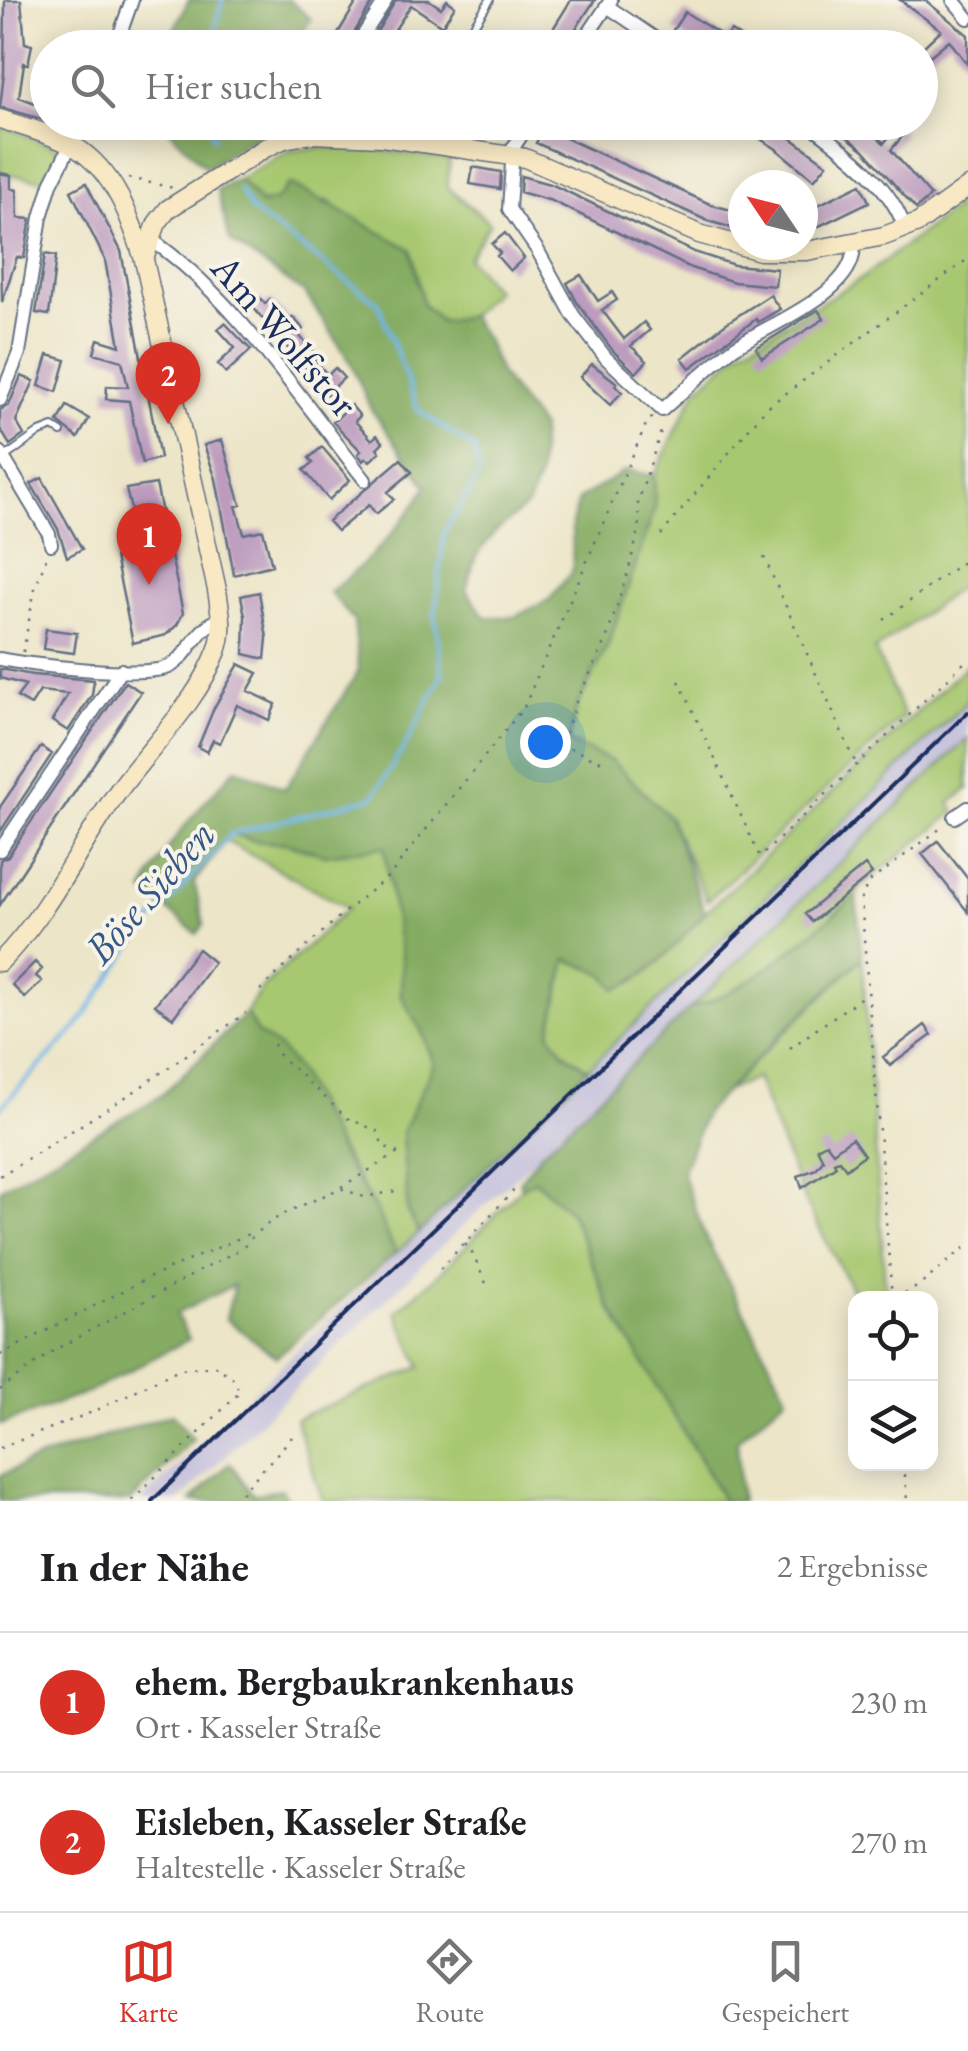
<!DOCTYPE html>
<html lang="de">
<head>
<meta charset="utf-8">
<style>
	:root { --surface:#fff; --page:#f6f6f6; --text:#202124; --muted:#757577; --line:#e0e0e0; --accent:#d93025 }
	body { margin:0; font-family:"EB Garamond",serif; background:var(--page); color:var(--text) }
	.controls { position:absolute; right:30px; bottom:30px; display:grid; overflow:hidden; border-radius:20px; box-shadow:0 5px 25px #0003 }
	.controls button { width:90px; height:90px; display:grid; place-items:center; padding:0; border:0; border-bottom:2px solid var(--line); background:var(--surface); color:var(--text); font:50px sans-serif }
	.compass { position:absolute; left:728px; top:170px; width:90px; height:90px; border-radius:50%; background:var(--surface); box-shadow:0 5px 25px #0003; rotate:305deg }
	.you { position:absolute; left:545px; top:742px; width:35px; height:35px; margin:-25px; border:8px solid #fff; border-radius:50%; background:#1a73e8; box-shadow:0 0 0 15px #1a73e833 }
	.badge { display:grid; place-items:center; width:65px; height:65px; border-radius:50%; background:var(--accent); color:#fff; font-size:32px; font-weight:700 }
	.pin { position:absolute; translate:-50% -82px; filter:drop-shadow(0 2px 5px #0008) }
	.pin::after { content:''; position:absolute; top:52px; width:35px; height:30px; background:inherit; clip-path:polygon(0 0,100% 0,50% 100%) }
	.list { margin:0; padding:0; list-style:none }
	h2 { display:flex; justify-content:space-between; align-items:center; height:130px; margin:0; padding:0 40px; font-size:42px }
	h2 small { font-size:32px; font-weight:400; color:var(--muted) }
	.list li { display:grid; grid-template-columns:65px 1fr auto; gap:30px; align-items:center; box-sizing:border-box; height:140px; padding:0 40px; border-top:2px solid var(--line) }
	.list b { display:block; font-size:38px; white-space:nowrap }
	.list p { margin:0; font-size:32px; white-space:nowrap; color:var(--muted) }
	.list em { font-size:32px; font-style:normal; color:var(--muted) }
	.icon { flex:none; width:55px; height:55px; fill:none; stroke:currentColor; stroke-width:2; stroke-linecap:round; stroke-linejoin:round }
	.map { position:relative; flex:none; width:968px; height:1501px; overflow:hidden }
	.search { position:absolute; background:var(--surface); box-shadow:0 5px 25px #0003; left:30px; right:30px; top:30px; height:110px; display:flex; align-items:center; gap:25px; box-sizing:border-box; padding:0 35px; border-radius:55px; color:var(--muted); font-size:38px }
	.sheet { height:410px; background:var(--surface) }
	nav { display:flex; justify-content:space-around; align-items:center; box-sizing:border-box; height:140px; border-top:2px solid var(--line); background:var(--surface); font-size:28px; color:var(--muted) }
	nav a { display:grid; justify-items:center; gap:5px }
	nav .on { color:var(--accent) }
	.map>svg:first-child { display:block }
</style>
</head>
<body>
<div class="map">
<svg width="968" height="1501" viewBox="0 0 968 1501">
	<rect width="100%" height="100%" fill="#f7f3e8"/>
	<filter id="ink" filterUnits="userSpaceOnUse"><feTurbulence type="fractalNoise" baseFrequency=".01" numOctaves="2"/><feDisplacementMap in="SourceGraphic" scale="20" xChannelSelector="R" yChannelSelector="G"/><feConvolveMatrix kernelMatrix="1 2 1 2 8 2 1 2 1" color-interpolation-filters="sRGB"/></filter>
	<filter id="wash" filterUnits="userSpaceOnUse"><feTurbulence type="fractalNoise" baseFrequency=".0048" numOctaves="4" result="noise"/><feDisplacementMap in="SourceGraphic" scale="40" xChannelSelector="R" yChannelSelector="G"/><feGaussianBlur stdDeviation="2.25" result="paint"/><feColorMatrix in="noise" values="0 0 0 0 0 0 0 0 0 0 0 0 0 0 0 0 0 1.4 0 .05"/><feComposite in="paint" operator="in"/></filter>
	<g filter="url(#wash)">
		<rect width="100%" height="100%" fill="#ece5c7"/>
		<path fill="#c4c0db" d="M968,701v37l-388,379 -122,113 -279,271h-38z"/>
		<path fill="#a7c870" stroke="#617c67" stroke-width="2.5" d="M10,128l53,22 -19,30 -44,-7v-44z
			M322,147h36l92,12 -3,28 43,36 -22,35 27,32 -25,26 -29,6 -18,-17 -13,-56 -51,-25 -31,-23 -52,-1 -15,4 -22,-25 49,-28z
			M968,198v383l-93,69 29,66 -197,185 -37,-83 -102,-76 9,-36 31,-61 47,-137 -1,-32 42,-86 45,-40 121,-72z
			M968,664v37l-380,368 -24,-17 -15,-19 18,-74 62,25 23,-15 53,-56z
			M968,738v51l-18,14 5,9 -94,74 -5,10c-52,43 -101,93 -166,112z
			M231,834l25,7 30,2 39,12 59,-9 18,118 -1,31 21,37 12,32 -32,69 6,80 11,20 -23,20 -21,-45 -96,-160 -22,-15 -11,-20 14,-23 88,-82 -122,-67z
			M862,958l24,340h-30l-55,-105 -45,-115 -34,15z
			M535,1180l36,33 39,94 110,186 2,8h-399l-28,-82 126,-52 -25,-55 44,-39 81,-85z"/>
		<path fill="#85ac62" stroke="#506e60" stroke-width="2.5" d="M189,0h100l22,19 -18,28h-128z
			M269,122l1,5 -64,41 -43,-45z
			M239,179l22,25 15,-4 13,-16c42,19 80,44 122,65l12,56 18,17 29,-6 17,26 14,33 40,53 -2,48 -11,29 -34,28 -18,23 -10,34 19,27h29l36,-18 23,-29 -1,-47 7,-24 48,-29 27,6 1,32 -47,137 -31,61 -9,36 44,19 58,57 35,95c-27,28 -52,63 -89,76l-12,-15 -37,-15 -17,74 14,19 24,17 -169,164 -11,-20 -6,-80 32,-69 -12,-32 -21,-37 1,-31 -18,-117 -59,8 -39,-12 -30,-2 -25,-7 -37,48 10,42 -7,10 -53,-43c20,-46 58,-86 92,-123l49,21 74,-119 -5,-49 -24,-29c40,-31 69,-63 97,-105l-56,-78 -21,-48 -45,-68 -75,-52 -13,-52z
			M856,896l6,62 -83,78 -74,77 -23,60 23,63 82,160 -50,44 4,61h-19l-2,-8 -110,-186 -39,-94 -36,-33 -14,8 -1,-7 21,-28 149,-145c65,-19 114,-70 166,-112z
			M246,1013l11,20 22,15 18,21 49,94 29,45 21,45 -120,104 -50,-38 8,-34 -58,29 13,25 -98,52 -91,34v-236l162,-94z
			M172,1414l21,25 -62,62h-131v-25l32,-15z
			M230,1463l23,32 29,-6 5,12h-96z"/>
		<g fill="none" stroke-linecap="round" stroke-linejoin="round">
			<path stroke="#6fb6e6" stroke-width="4" d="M211,48l11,-48
				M208,122l6,16
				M0,1108l77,-81 64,-94 90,-99 142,-37 37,-60 32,-62 -7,-61 9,-82 35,-58 -4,-25 -57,-39 -40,-107 -126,-92 -12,-21"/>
		</g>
		<g id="blocks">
			<path fill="#bc9bbf" d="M5,0h16l4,43 7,2 -4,19 -4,-1 -5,34 29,11v13l-48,-14 4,-34z
				M358,0h16l-29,48h-16z
				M396,0h33l12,8 6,-8 8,6 -13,20 -31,-21 -28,43h-16z
				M571,0h24l-32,48h-22z
				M900,0h25l43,35v30l-19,-25 -19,16 -8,-8 19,-18z
				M685,12l41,26 5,-7 25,17h-55l-28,-18z
				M733,122h36l58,42 -13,16 -39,-32z
				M843,122h17l24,21 13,-16 8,6 -14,17 40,46 -15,13 -52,-59 -27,-21z
				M544,128l168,77 31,8v18l-35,-10 -172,-78z
				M473,167l28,5 -1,17 -30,-5z
				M0,173l11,2v13l6,2 1,28 13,1 -7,39 -7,-1 -15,45z
				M521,176l32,9 141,67 40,13 43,4 -2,17 -41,-4 -43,-14 -139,-67 -32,-9z
				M86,183l35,68 39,207 -18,5 -13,-62 -23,-2 1,-13 21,1 -6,-26 -28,-8 4,-14 22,7 -15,-86 -34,-69z
				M861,184l8,18 -56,27 -9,-17z
				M505,233l19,25 -14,13 -13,-15 3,-3 -8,-9z
				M45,254l11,2 -7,59 -13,-2z
				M581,275l17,26 14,-9 5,8 -15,10 22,29 20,-17 6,8 -19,16 16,15 -11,12 -23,-22 -36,-49 -10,-19z
				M770,295l10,14 -22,13 -2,-3 -66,49 -8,-10 43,-34z
				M260,298l5,6 5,-5 20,21 3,-3 10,12 -5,5 20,23 -4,3 14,15 7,-7 9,10 -17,16 -75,-88z
				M818,310l6,9 -62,39 -6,-10z
				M225,323l26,27 -25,23 -8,-9 17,-16 -17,-19z
				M48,355l18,5 -9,32 -18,-6z
				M592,364l25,19 -2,2 7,7 -12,13 -30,-28z
				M21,376l13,5 -18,40 8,14 -14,10 -10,-16v-19l9,-5z
				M351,405l9,11 -5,5 17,19 5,-5 6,7 -6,6 3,4 -10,9 -4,-3 -3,3 -5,-7 3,-3 -28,-29z
				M67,406l22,13 -11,19 -20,-16z
				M222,440l19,65 -5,1 8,28 19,-4 9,35 -38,10 -18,-96 -12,-34z
				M322,447l28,33 -21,20 -25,-30 9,-7 -4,-5z
				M401,459l11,13 -24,20 6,7 -18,15 -7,-9 -32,26 -9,-10z
				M42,478l40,71 -15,8 -9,-28 -27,-45z
				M156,484l27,129 -6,12 -11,10 -33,8 -18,-86 26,-5 -15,-63z
				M259,592l8,46 -2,21 -21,-5 1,-38 -4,-20z
				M46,629l31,4 -3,20 -31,-4z
				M239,664l19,9 -10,18 28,13 -7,16 -32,-15 -17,38 -7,-3 -6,12 -9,-5 16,-39z
				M0,669l33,6 61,5 -2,15 -24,36 -16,-10 16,-27 -28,-3 -9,14 -14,-8 9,-12 -26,-7z
				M125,682l16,10 -141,213v-45l8,-4z
				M41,747l11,7 -52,78v-25z
				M938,841l30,38v33l-46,-58z
				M865,865l7,9 -60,48 -7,-8z
				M198,949l16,13 -41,56 -18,-13z
				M35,962l7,7 -6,7 6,5 -17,17 -13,-13z
				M925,1025l7,10 -42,31 -7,-9z
				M852,1138l12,17 -18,14 -7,-9 -5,2 2,4 -34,22 -4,-12 18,-7 7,-9 -6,-12 9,-5 7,9z"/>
		</g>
	</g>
	<g filter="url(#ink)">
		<use href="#blocks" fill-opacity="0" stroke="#646f83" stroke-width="2.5"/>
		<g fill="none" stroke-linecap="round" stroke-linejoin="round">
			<g stroke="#646f83" stroke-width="10">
				<path id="lane" d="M459,48l31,-48
					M405,139l7,-17
					M5,457l35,-25 13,-5 8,5"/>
			</g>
			<g stroke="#646f83" stroke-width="16">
				<path id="street" d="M953,0l15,18
					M607,6l62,42
					M115,48l17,-48
					M355,48l31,-48
					M579,48l32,-48
					M530,122l-17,26 -4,61 29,42 35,64 33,43 56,52c23,-20 46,-42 70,-61 33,-24 129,-57 121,-106
					M807,122c37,28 84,62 98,107
					M150,239c82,55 153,163 215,241
					M0,400l19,-47 22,-136 10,-33 31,-62
					M0,452l49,82 2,10
					M0,659c28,6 148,20 171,7 19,-11 27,-42 50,-46
					M955,817l13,-9
					M0,850l121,-180"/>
			</g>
			<g stroke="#646f83" stroke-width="21">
				<path id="secondary" d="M0,119c24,8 52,15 75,28 39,24 56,71 69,113l73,330c3,21 8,41 0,61 -20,52 -66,95 -98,139 -41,58 -69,121 -119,172
					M144,259l13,-36 11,-14 97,-61 19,-9 28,-5 70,3 143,21 174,76 61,17h47l77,-15 34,-13 50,-36"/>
			</g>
			<path stroke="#646f83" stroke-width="2.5" stroke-dasharray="2.5 8" stroke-linecap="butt" d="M128,178l46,10
				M661,535l105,-127 202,-149
				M764,557l92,207
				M884,620l84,-62
				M23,652l12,-64 13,-35
				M679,681l81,176 208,-198
				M601,761l-34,-14 -4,-6 12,-37 30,-61 23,-71 11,-42 -1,-28 25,-77
				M260,990l83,-77 46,-37 135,-169 123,-285 6,-5
				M274,1044l4,10 69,64 30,13 6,15 15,7
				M790,1048l76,-54
				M0,1176l132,-83 114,-80
				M341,1187l57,-34
				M465,1244l7,9 17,37
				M440,1269l76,-81
				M892,1298l-31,-399 7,-16 77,-58
				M895,1298l24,-12 49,-41
				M0,1355l144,-75 109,-48
				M0,1390l56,-41 188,-102c21,-31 63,-42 96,-59l24,9 38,-7
				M0,1448l95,-37 84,-42 36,-3 17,11 8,15 -109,109
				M904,1464l3,37
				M234,1501l58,-64"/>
			<use href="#lane" stroke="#fff" stroke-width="6"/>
			<use href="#street" stroke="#fff" stroke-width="12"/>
			<use href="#secondary" stroke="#f8e8c3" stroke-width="18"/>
			<path stroke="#1b2f5e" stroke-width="4" d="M152,1501l816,-789"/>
		</g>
	</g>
	<g text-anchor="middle" stroke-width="8" stroke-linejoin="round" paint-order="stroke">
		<g font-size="40" fill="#1b2f5e" stroke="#f7f3e8">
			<text transform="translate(285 335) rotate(49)" y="14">Am Wolfstor</text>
		</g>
		<g font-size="42" font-style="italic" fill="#345887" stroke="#f7f3e8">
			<text transform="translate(149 891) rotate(-49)" y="15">Böse Sieben</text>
		</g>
	</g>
</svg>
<div class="controls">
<button><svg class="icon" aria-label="locate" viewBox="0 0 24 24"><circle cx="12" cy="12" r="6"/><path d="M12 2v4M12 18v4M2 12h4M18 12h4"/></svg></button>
<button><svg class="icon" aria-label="layers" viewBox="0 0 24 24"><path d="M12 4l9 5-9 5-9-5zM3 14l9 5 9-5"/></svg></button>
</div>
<svg class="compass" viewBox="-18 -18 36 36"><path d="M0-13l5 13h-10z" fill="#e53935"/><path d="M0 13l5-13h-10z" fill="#757577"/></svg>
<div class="you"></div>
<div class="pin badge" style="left:149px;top:585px">1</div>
<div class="pin badge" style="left:168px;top:424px">2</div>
<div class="search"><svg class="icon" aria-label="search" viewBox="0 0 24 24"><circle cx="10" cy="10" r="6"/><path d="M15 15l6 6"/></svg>Hier suchen</div>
</div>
<section class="sheet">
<h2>In der Nähe<small>2 Ergebnisse</small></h2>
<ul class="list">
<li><span class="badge">1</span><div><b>ehem. Bergbaukrankenhaus</b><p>Ort · Kasseler Straße</p></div><em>230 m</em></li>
<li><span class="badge">2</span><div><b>Eisleben, Kasseler Straße</b><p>Haltestelle · Kasseler Straße</p></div><em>270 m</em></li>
</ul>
</section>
<nav>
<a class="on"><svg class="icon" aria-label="map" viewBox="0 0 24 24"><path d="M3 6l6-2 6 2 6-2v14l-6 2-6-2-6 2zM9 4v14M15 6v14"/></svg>Karte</a>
<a><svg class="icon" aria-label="directions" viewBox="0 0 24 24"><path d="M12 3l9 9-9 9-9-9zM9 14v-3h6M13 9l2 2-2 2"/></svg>Route</a>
<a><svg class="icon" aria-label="saved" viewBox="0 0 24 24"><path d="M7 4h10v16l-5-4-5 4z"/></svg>Gespeichert</a>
</nav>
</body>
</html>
